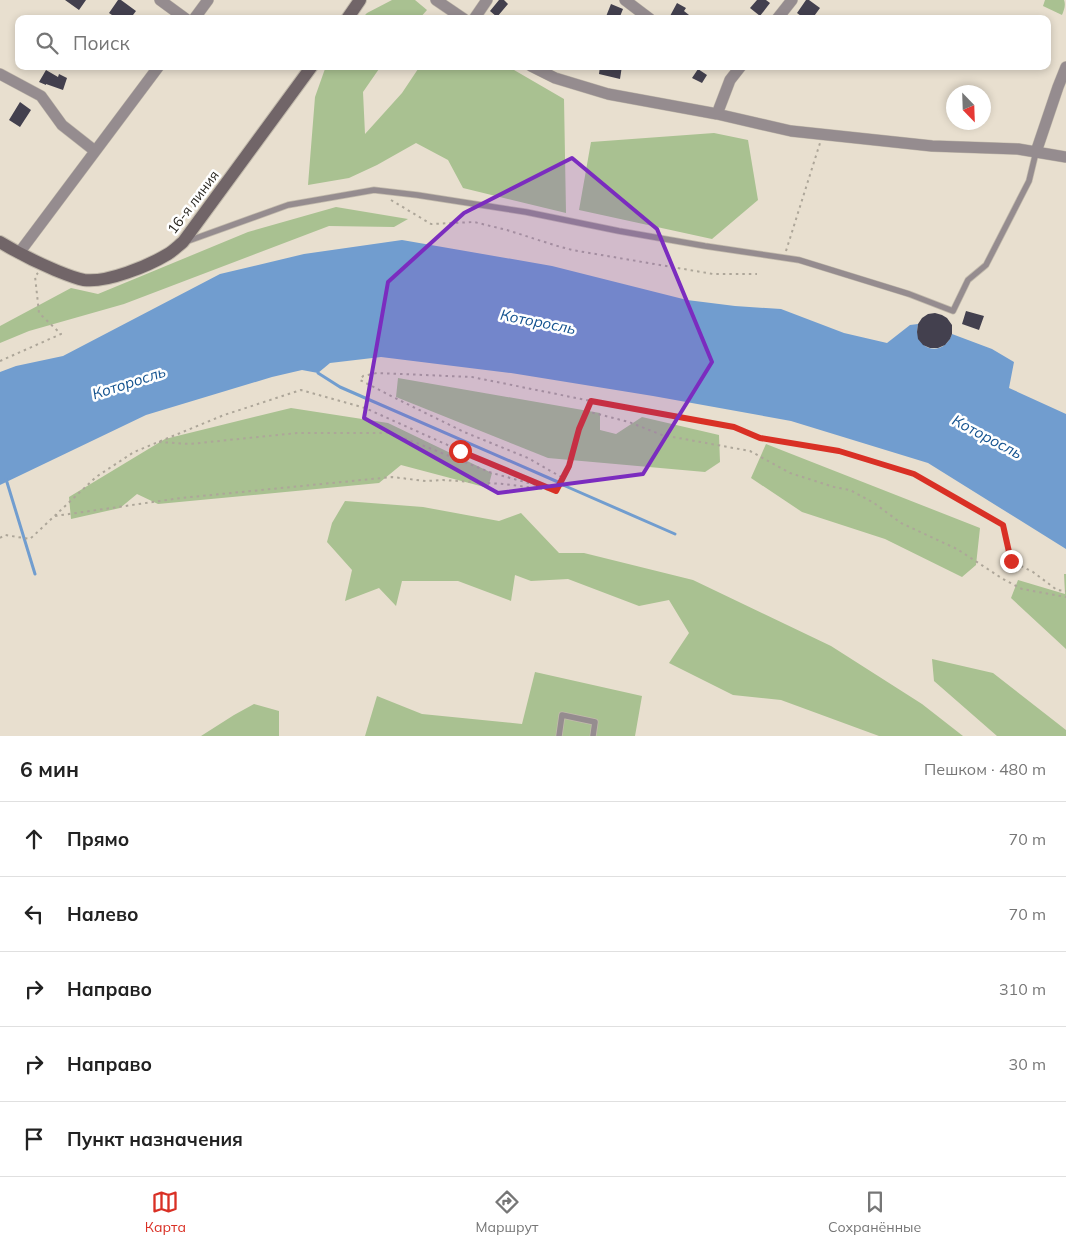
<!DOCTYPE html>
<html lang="ru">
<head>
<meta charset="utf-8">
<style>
	:root { --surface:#fff; --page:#f6f6f6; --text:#222; --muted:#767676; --line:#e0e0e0; --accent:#d93025 }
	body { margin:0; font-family:Mulish,sans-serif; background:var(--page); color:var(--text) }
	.compass { position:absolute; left:946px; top:85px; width:45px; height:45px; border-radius:50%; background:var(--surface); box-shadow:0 2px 8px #0003; rotate:157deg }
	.stop { position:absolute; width:15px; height:15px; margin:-11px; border:4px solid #d93025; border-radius:50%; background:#fff }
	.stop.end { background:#d93025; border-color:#fff; box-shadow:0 1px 5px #0008 }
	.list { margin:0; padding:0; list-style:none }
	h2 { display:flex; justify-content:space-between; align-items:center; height:65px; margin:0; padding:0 20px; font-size:21px }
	h2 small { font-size:16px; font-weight:400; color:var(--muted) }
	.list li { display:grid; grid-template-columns:32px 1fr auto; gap:15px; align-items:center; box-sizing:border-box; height:75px; padding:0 20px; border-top:1px solid var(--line) }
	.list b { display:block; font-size:19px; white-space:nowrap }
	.list em { font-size:16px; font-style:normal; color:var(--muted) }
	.icon { flex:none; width:28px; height:28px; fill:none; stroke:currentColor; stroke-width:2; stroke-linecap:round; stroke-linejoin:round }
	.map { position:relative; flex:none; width:1066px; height:736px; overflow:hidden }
	.search { position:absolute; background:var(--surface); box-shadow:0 2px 8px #0003; left:15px; right:15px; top:15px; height:55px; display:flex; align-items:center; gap:12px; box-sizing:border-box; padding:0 18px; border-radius:10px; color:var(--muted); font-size:19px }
	.sheet { height:440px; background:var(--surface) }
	nav { display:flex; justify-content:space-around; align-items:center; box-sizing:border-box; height:70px; border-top:1px solid var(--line); background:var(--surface); font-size:14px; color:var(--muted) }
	nav a { display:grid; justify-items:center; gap:2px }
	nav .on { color:var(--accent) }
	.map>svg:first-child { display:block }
</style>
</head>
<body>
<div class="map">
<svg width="1066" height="736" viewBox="0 0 1066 736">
	<rect width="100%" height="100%" fill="#e8dfcf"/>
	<path fill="#a9c191" d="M392,0h23l12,10 -8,9h-58l6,-6z
		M1045,0h19c2,5 0,10 -2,15l-19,-9z
		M326,66h55l-18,26 2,42 37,-41 18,-27h87l57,33 2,114 -103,-25 -15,-28 -32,-17 -39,22 -28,13 -41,7 7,-88z
		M714,133l34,7 10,60 -46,39 -133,-29 12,-68z
		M336,207l72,12 -14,8 -65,-1 -205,78 -95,27 -29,12v-17l71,-38 27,6 150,-62z
		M398,378l202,35v17l16,4 26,-17 77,18 1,27 -15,10 -157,-14 -152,-61z
		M291,408l97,15 104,50 -4,15 -87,-23 -22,18 -221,21 -21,-10 -17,14 -49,11 -2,-22 96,-58z
		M766,444l214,84 -4,37 -14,12 -77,-38 -83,-27 -51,-34z
		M345,501l78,6 76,14 22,-8 38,40h25l109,27 138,66 91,58 41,32h-84l-98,-36 -48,-5 -64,-32 20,-30 -20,-33 -30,6 -71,-27 -37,2 -16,-6 -4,26 -53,-20h-56l-6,25 -17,-18 -34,13 7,-31 -25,-28 5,-19z
		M1064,574h2v75l-55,-51 7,-18 47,14z
		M932,659l61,14 73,57v6h-69l-63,-55z
		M535,672l107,24 -7,40h-270l12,-40 45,18 100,10z
		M254,704l25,7v25h-78l33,-21z"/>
	<path fill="#719dcf" d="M402,240l150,26 135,34 48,6 46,3 63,24 43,10 23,-18 8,-1c-5,27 26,34 34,10l40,15 22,13 -5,26 57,26v135l-138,-86 -137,-42 -138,-25 -142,-23 -130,-16 -51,6 -12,10 -16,-3 -30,7 -126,38 -146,70v-113l16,-6 47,-10 157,-82 84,-20z"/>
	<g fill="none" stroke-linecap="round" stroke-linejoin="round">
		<path stroke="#719dcf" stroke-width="3" d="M318,373l22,14 218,95
			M6,479l29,95
			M563,485l112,49"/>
	</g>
	<path fill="#43404e" d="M65,0h21l-7,10z
		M118,0h3l15,11 -6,8h-12l-9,-6z
		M499,0h5l4,4 -11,13 -7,-6z
		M757,0h9l4,3 -10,13 -10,-8z
		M806,0h3l11,8 -8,11h-7l-8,-6z
		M677,3l9,5 -2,3 10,8h-19l-5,-3z
		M611,4l12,5 -4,10h-14z
		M600,66h22l-2,13 -21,-5z
		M698,69l9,6 -5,8 -10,-5z
		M46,70l12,7 1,-3 8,4 -4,12 -17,-6v1l-7,-3z
		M20,102l11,8 -11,17 -11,-7z
		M966,311l18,5 -5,14 -17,-6z
		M935,313l7,2 5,3 5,7v9l-2,5 -5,6 -7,3h-8l-7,-3 -5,-6 -1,-7 1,-8 4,-6 6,-4z"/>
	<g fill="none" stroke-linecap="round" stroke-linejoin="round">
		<g stroke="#c2baac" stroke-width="7">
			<path id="lane" d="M188,241l100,-36 86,-15 43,5 109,17 93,19 86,15 94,14 110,34 44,17 15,-31 18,-15 43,-84 7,-29
				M559,736l3,-21 33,7 -2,14"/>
		</g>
		<g stroke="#c2baac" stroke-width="12">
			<path id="street" d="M160,0l26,19
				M436,0l28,19
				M625,0l25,19
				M194,19l14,-19
				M474,19l13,-19
				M777,19l15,-19
				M531,66l24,12 53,16 109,20 74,17 141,15 86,3 48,8
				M0,74l41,22 21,29 33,26
				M717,114l13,-34 11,-14
				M1036,152l22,-65 8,-20
				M19,253l140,-187"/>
		</g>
		<g stroke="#c2baac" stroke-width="14">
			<path id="secondary" d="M347,19l13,-19
				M0,242c18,11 36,20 55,28 10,4 19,8 29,10 23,3 64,-14 84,-26 5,-3 10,-8 15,-12l129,-176"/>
		</g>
		<path stroke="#ada699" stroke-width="2" stroke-dasharray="2.5 4" stroke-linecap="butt" d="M391,200l40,24 43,-2 33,8 47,15 18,5 141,24h44
			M786,251l34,-108
			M0,361l61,-27 -22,-21 -4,-37 3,-3
			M586,411l43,11 33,13 88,16 40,22 44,14 16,3 24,13 27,20 56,26 46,30 19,10 44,8
			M159,442l31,2 107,-11h92l25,9 78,31 55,15
			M563,478l6,-12 10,-37 12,-28
			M55,516l126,-18 211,-21 34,4 17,-1 60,4 49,6
			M0,538l5,-3 25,4 66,-62 38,-25 90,-37 77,-25 64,18 96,43 96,40 6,-13 -35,-20 -64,-26 -69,-34 -35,-18 3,-4 14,-3 95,4 119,24 143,26 26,11 79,13 76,23 88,51 8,36 22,11 24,18 9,1"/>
		<use href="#lane" stroke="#958c8f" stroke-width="5.5"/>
		<use href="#street" stroke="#958c8f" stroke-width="11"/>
		<use href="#secondary" stroke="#716568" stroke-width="12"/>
	</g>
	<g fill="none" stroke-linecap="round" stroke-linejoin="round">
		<path stroke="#d93025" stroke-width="6" d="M460,451l96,40 13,-25 10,-37 12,-28 143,26 26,11 79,13 75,23 89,51 8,36"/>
	</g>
	<path fill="#7b2cbf" fill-opacity="0.2" stroke="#7b2cbf" stroke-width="4" stroke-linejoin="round" d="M572,158l85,71 55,133 -69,112 -145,19 -134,-75 24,-136 76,-69z"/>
	<g text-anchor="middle" stroke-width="5" stroke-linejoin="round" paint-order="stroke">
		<g font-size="14" fill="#2a2721" stroke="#fff">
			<text transform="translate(193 202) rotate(-53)" y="5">16-я линия</text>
		</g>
		<g font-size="15" font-style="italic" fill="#13528f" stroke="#fff">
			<text transform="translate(538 322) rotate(11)" y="5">Которосль</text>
			<text transform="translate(129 383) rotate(-18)" y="5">Которосль</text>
			<text transform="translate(987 437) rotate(28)" y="5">Которосль</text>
		</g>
	</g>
</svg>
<svg class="compass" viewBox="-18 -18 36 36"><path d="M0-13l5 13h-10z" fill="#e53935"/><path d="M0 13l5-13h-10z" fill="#767676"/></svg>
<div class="stop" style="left:460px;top:451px"></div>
<div class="stop end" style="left:1011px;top:561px"></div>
<div class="search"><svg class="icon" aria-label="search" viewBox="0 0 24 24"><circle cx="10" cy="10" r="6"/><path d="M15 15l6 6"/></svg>Поиск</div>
</div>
<section class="sheet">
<h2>6 мин<small>Пешком · 480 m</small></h2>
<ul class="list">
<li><svg class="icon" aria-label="ahead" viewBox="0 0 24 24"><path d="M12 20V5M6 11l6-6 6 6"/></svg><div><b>Прямо</b></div><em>70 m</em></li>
<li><svg class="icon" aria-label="left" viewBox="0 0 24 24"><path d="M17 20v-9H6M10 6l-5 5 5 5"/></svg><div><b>Налево</b></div><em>70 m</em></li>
<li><svg class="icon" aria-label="right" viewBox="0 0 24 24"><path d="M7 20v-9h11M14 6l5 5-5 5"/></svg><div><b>Направо</b></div><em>310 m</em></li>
<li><svg class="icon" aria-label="right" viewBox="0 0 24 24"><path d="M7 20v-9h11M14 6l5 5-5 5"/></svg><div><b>Направо</b></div><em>30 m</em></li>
<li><svg class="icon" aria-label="arrive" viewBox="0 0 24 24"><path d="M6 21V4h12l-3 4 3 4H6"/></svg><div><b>Пункт назначения</b></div></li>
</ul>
</section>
<nav>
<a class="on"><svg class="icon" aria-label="map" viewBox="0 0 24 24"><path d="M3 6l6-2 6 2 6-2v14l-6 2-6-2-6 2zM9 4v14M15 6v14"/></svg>Карта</a>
<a><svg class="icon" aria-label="directions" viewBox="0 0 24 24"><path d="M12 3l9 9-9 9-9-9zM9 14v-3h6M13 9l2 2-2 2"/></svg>Маршрут</a>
<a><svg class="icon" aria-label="saved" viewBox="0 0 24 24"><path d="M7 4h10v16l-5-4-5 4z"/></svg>Сохранённые</a>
</nav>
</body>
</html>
